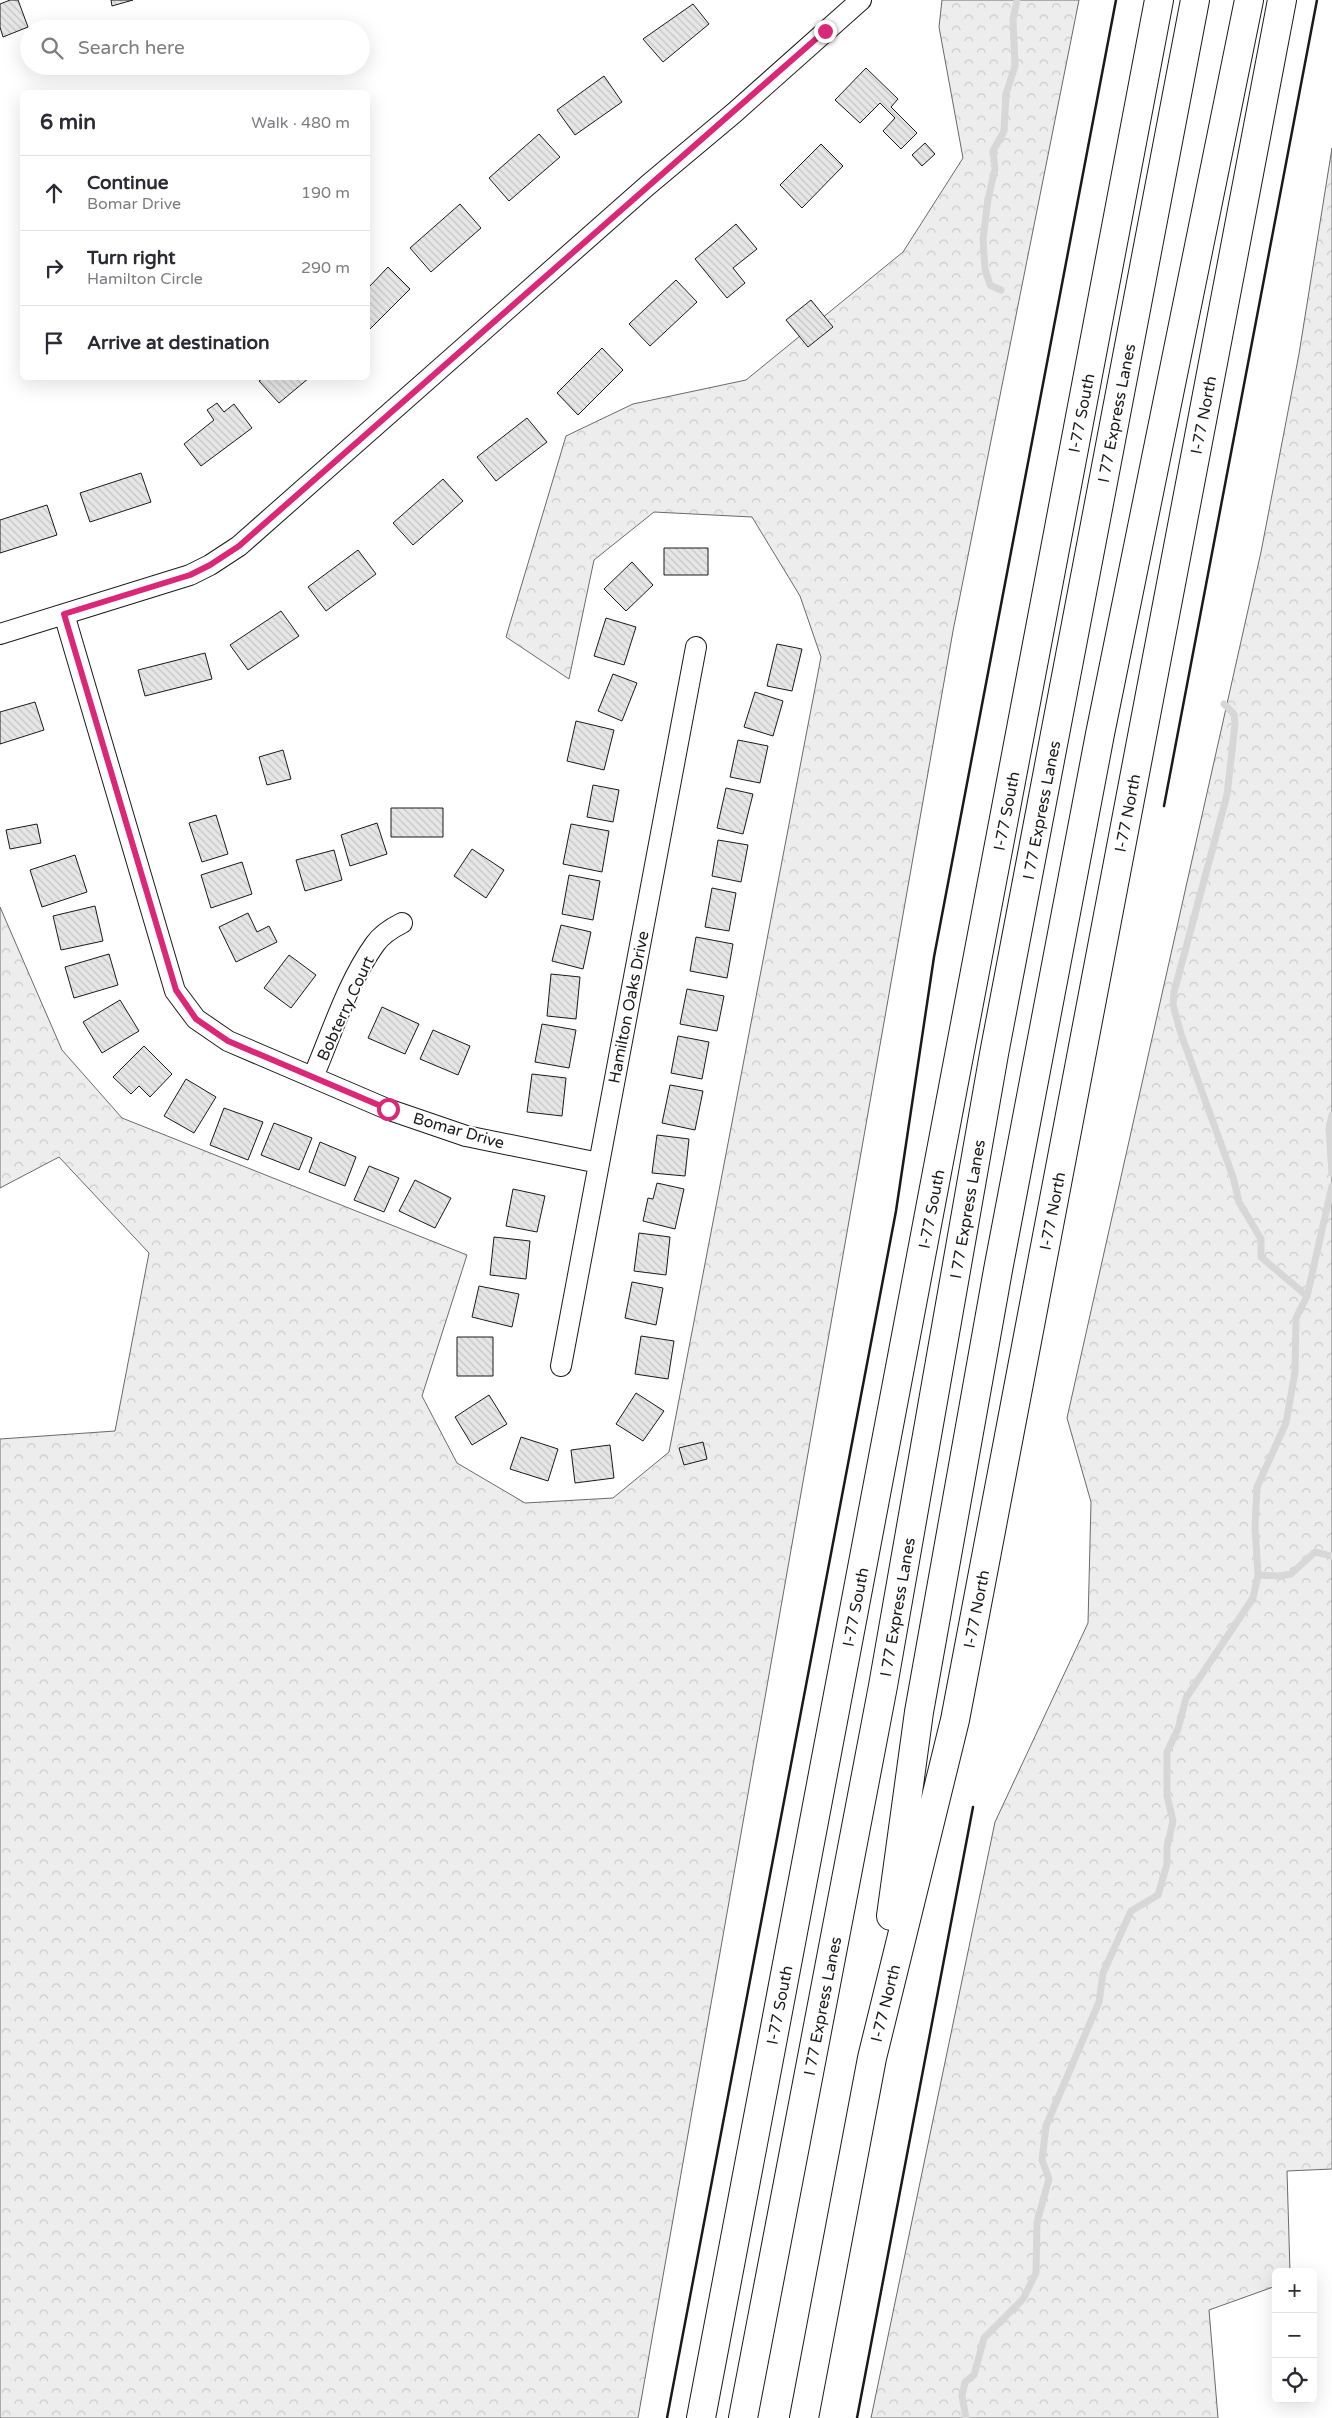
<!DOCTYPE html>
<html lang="en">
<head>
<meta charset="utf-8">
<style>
	:root { --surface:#fff; --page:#f7f7f7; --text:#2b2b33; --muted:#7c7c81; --line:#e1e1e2 }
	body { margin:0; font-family:"Varela Round",sans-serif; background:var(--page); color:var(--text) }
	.controls { position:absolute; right:15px; bottom:15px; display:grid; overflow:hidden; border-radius:8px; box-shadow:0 5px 20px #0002 }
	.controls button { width:45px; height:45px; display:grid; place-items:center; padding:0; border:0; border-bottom:1px solid var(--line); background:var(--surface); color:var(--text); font:25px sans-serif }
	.stop { position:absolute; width:15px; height:15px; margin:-11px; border:4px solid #db2777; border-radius:50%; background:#fff }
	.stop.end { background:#db2777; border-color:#fff; box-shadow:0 1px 5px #0008 }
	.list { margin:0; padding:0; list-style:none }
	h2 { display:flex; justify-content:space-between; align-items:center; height:65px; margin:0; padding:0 20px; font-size:21px }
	h2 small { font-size:16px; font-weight:400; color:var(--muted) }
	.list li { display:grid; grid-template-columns:32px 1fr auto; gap:15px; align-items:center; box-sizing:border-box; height:75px; padding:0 20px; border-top:1px solid var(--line) }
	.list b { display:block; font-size:19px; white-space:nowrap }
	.list p { margin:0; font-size:16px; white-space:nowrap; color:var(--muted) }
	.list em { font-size:16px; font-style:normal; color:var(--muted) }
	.icon { flex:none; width:28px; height:28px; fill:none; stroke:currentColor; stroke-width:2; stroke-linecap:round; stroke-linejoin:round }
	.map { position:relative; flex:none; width:1332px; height:2418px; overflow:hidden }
	.search { position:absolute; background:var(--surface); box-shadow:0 5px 20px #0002; left:20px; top:20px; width:350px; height:55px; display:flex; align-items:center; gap:12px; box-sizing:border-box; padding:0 18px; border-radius:28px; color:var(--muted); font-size:19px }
	.panel { position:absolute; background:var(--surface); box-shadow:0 5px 20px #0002; left:20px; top:90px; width:350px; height:290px; border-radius:8px }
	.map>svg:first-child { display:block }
</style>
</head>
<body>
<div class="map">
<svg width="1332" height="2418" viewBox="0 0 1332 2418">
	<defs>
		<pattern id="forest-crowns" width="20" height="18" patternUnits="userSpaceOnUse" patternTransform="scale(1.25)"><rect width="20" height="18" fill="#ededed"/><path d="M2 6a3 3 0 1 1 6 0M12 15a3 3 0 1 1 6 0" fill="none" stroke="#cbcbcb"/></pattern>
		<pattern id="building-back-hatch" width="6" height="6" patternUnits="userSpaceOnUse" patternTransform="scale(1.25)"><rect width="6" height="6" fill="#e6e6e6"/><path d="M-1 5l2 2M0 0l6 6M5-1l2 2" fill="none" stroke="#c5c5c5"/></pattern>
	</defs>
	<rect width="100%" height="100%" fill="#fff"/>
	<path fill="url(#forest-crowns)" stroke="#6a6a6a" d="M942,0h137l-126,631 -315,1787h-638v-979l115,-8 34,-178 -90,-96 -59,31v-281l62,143 60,68 345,137 -45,141 35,67 68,40 88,-5 56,-46 152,-795 -21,-61 -48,-79 -98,-5 -60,48 -25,119 -63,-42 60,-201 67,-32 113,-24 157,-128 60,-94 -24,-131z
		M1332,148v2021l-45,2 3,101h-14v14l-67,24 9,108h-347l124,-596 93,-199 3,-121 -24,-84 194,-866 38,-198z"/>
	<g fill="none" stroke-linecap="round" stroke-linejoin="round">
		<path stroke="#d7d7d7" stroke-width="7" d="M1001,290l-11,-5 -5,-16 -2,-30 5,-40 7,-30 -2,-18 11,-20 2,-37 9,-28 -2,-47 4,-19
			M1224,704l10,10 1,10 -8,71 -53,197 -1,13 8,29 52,143 6,25 22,37v18l46,39
			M1332,1115l-3,13 3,45
			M1258,1575l21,1 12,-2 24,-22 17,4
			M966,2418l-4,-22 3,-14 9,-7 10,-37 39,-39 13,-26 1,-51 12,-43 -7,-19 4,-34 53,-124 4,-29 28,-62 27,-16 9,-31v-17l6,-26 -6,-25v-44l11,-23 8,-31 67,-100 5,-23 -3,-48 2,-40 29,-64 9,-51 1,-54 11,-22 25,-110"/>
	</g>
	<path fill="url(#building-back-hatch)" stroke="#1a1a1a" d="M10,0h8l10,27 -25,10 -3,-10v-23z
		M111,0h22l-21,6z
		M693,4l16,20 -46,38 -20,-23z
		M866,68l32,31 -7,8 26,26 -16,16 -18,-18 12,-13 -15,-15 -20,20 -25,-23z
		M604,76l18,26 -47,33 -18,-25z
		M539,134l21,23 -51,44 -20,-23z
		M925,143l10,11 -13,12 -10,-11z
		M821,144l22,22 -41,42 -22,-23z
		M460,204l21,24 -50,44 -21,-24z
		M736,224l21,25 -24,19 12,15 -18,15 -32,-39z
		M388,267l22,22 -42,42v-43z
		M676,280l21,22 -47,44 -21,-22z
		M811,300l22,27 -25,20 -22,-27z
		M602,348l21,22 -45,45 -21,-22z
		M263,378h46l-30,25 -20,-22z
		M217,403l7,9 10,-8 18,24 -51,38 -17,-22 30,-24 -7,-10z
		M527,418l20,24 -51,39 -19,-24z
		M141,473l10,29 -61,20 -10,-29z
		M443,479l20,22 -50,44 -20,-22z
		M47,505l10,30 -57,18v-33z
		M664,548h44v27h-44z
		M358,550l18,24 -50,37 -18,-24z
		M632,562l21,23 -27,26 -22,-22z
		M281,611l18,25 -51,34 -18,-25z
		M606,618l30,9 -12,38 -30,-9z
		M777,644l25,5 -10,42 -25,-5z
		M205,653l7,26 -67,17 -7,-26z
		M613,674l24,9 -15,38 -24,-10z
		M755,692l28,9 -10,35 -29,-9z
		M35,702l9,28 -44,14v-32z
		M576,721l38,9 -10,40 -37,-9z
		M738,740l30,6 -8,37 -30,-6z
		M283,750l8,29 -24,6 -8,-28z
		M593,785l26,5 -6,32 -26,-5z
		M726,788l27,6 -10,40 -26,-6z
		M391,808h52v29h-52z
		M216,815l12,39 -26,8 -13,-39z
		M377,823l10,31 -37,12 -9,-31z
		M37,824l4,19 -31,6 -4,-19z
		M571,824l38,7 -7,41 -39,-8z
		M718,840l30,5 -7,37 -29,-6z
		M472,849l32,21 -18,28 -32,-22z
		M334,850l8,30 -37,11 -9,-31z
		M75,855l12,37 -45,15 -12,-37z
		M242,862l10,32 -41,14 -10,-33z
		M569,875l31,6 -7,39 -31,-6z
		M712,888l24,5 -7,38 -24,-4z
		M95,906l8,35 -42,9 -8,-34z
		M248,913l9,19 12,-6 8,16 -41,20 -17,-35z
		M561,925l30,7 -8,37 -31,-8z
		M696,937l37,7 -6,34 -37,-7z
		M109,954l9,31 -44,13 -9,-31z
		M289,955l27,20 -25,33 -27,-20z
		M551,974l29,3 -4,42 -29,-3z
		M687,989l37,7 -7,35 -37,-7z
		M120,1000l19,31 -37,22 -19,-31z
		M382,1007l37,17 -14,30 -37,-16z
		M542,1024l34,6 -7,38 -34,-6z
		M433,1030l37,16 -12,29 -38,-16z
		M678,1036l31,6 -7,37 -31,-6z
		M144,1046l28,28 -22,23 -11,-11 -8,8 -18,-17z
		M532,1074l34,4 -4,38 -35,-4z
		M186,1079l30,18 -22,36 -30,-17z
		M670,1085l33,6 -8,39 -33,-7z
		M224,1108l39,14 -15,38 -38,-15z
		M274,1123l38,15 -13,32 -38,-15z
		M657,1135l32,4 -4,37 -33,-3z
		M320,1142l36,15 -11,29 -36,-14z
		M369,1166l30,12 -15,34 -30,-12z
		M415,1180l36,18 -16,30 -36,-17z
		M657,1183l27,6 -9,40 -32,-8 5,-23 5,1z
		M513,1189l32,7 -8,36 -31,-6z
		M639,1233l31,4 -4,38 -32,-4z
		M494,1237l36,4 -4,38 -36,-4z
		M632,1282l31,6 -7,37 -31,-7z
		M479,1286l40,8 -7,33 -40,-10z
		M641,1336l33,5 -6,38 -33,-5z
		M457,1337h36v39h-36z
		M636,1393l28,18 -21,30 -27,-17z
		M489,1395l18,29 -35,21 -17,-28z
		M521,1437l37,12 -10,32 -38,-12z
		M703,1442l4,17 -23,6 -5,-17z
		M610,1445l4,33 -39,5 -4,-33z"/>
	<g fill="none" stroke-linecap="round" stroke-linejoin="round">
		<g stroke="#1a1a1a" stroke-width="22">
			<path id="street" d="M64,614l111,377 21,28 32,22 159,68 79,27 133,27
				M0,634l190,-59 20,-10 29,-19 409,-361 86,-72 127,-113
				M313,1077c19,-44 34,-94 62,-133 7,-10 17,-16 27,-21
				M561,1366l135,-719"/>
		</g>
		<g stroke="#1a1a1a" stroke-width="30">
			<path id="highway" d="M891,1916l28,-204 79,-442 102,-536 149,-734
				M701,2418l458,-2418
				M743,2418l140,-732 111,-632 201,-1054
				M804,2418l68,-360 83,-338 327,-1720"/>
		</g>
		<use href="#street" stroke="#fff" stroke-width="20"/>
		<use href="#highway" stroke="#fff" stroke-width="28"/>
		<path stroke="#1a1a1a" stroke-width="2.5" d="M1164,806l153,-806
			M667,2418l229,-1207 38,-254 182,-957
			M857,2418l116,-611"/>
	</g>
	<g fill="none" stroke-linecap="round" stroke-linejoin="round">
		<path stroke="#db2777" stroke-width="6" d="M388,1109l-160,-68 -32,-22 -20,-29 -112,-376 126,-39 20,-10 29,-19 586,-515"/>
	</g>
	<g text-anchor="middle" stroke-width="4" stroke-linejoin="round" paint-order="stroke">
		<g font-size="16" fill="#1a1a1a" stroke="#fff">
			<text transform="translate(1081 413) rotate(-79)" y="6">I-77 South</text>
			<text transform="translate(1116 413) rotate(-79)" y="6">I 77 Express Lanes</text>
			<text transform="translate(1203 415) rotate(-79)" y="6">I-77 North</text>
			<text transform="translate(1041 810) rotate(-79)" y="6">I 77 Express Lanes</text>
			<text transform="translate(1006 811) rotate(-79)" y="6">I-77 South</text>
			<text transform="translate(1127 813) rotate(-79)" y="6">I-77 North</text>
			<text transform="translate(628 1007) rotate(-79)" y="6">Hamilton Oaks Drive</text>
			<text transform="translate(345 1008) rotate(-65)" y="6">Bobterry Court</text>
			<text transform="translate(459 1130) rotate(16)" y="6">Bomar Drive</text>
			<text transform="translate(931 1209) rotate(-79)" y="6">I-77 South</text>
			<text transform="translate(967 1209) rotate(-80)" y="6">I 77 Express Lanes</text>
			<text transform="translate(1052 1211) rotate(-79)" y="6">I-77 North</text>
			<text transform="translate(855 1607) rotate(-79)" y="6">I-77 South</text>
			<text transform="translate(897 1607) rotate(-80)" y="6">I 77 Express Lanes</text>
			<text transform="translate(976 1609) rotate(-79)" y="6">I-77 North</text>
			<text transform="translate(885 2003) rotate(-76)" y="6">I-77 North</text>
			<text transform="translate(779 2005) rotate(-79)" y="6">I-77 South</text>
			<text transform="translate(822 2006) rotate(-79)" y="6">I 77 Express Lanes</text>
		</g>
	</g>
</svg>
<div class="controls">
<button>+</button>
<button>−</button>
<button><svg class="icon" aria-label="locate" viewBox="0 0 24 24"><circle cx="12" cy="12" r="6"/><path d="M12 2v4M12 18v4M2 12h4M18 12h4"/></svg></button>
</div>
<div class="stop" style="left:388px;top:1109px"></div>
<div class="stop end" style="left:825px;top:31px"></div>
<div class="search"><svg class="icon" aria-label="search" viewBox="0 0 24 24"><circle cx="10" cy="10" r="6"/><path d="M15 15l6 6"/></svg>Search here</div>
<section class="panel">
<h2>6 min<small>Walk · 480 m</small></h2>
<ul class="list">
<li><svg class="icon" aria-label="ahead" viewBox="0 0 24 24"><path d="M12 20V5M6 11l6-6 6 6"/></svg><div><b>Continue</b><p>Bomar Drive</p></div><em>190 m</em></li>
<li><svg class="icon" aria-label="right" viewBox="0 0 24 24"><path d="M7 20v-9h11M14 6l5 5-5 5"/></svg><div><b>Turn right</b><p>Hamilton Circle</p></div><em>290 m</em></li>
<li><svg class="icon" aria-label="arrive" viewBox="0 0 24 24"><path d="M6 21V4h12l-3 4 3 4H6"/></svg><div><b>Arrive at destination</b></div></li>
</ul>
</section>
</div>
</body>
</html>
